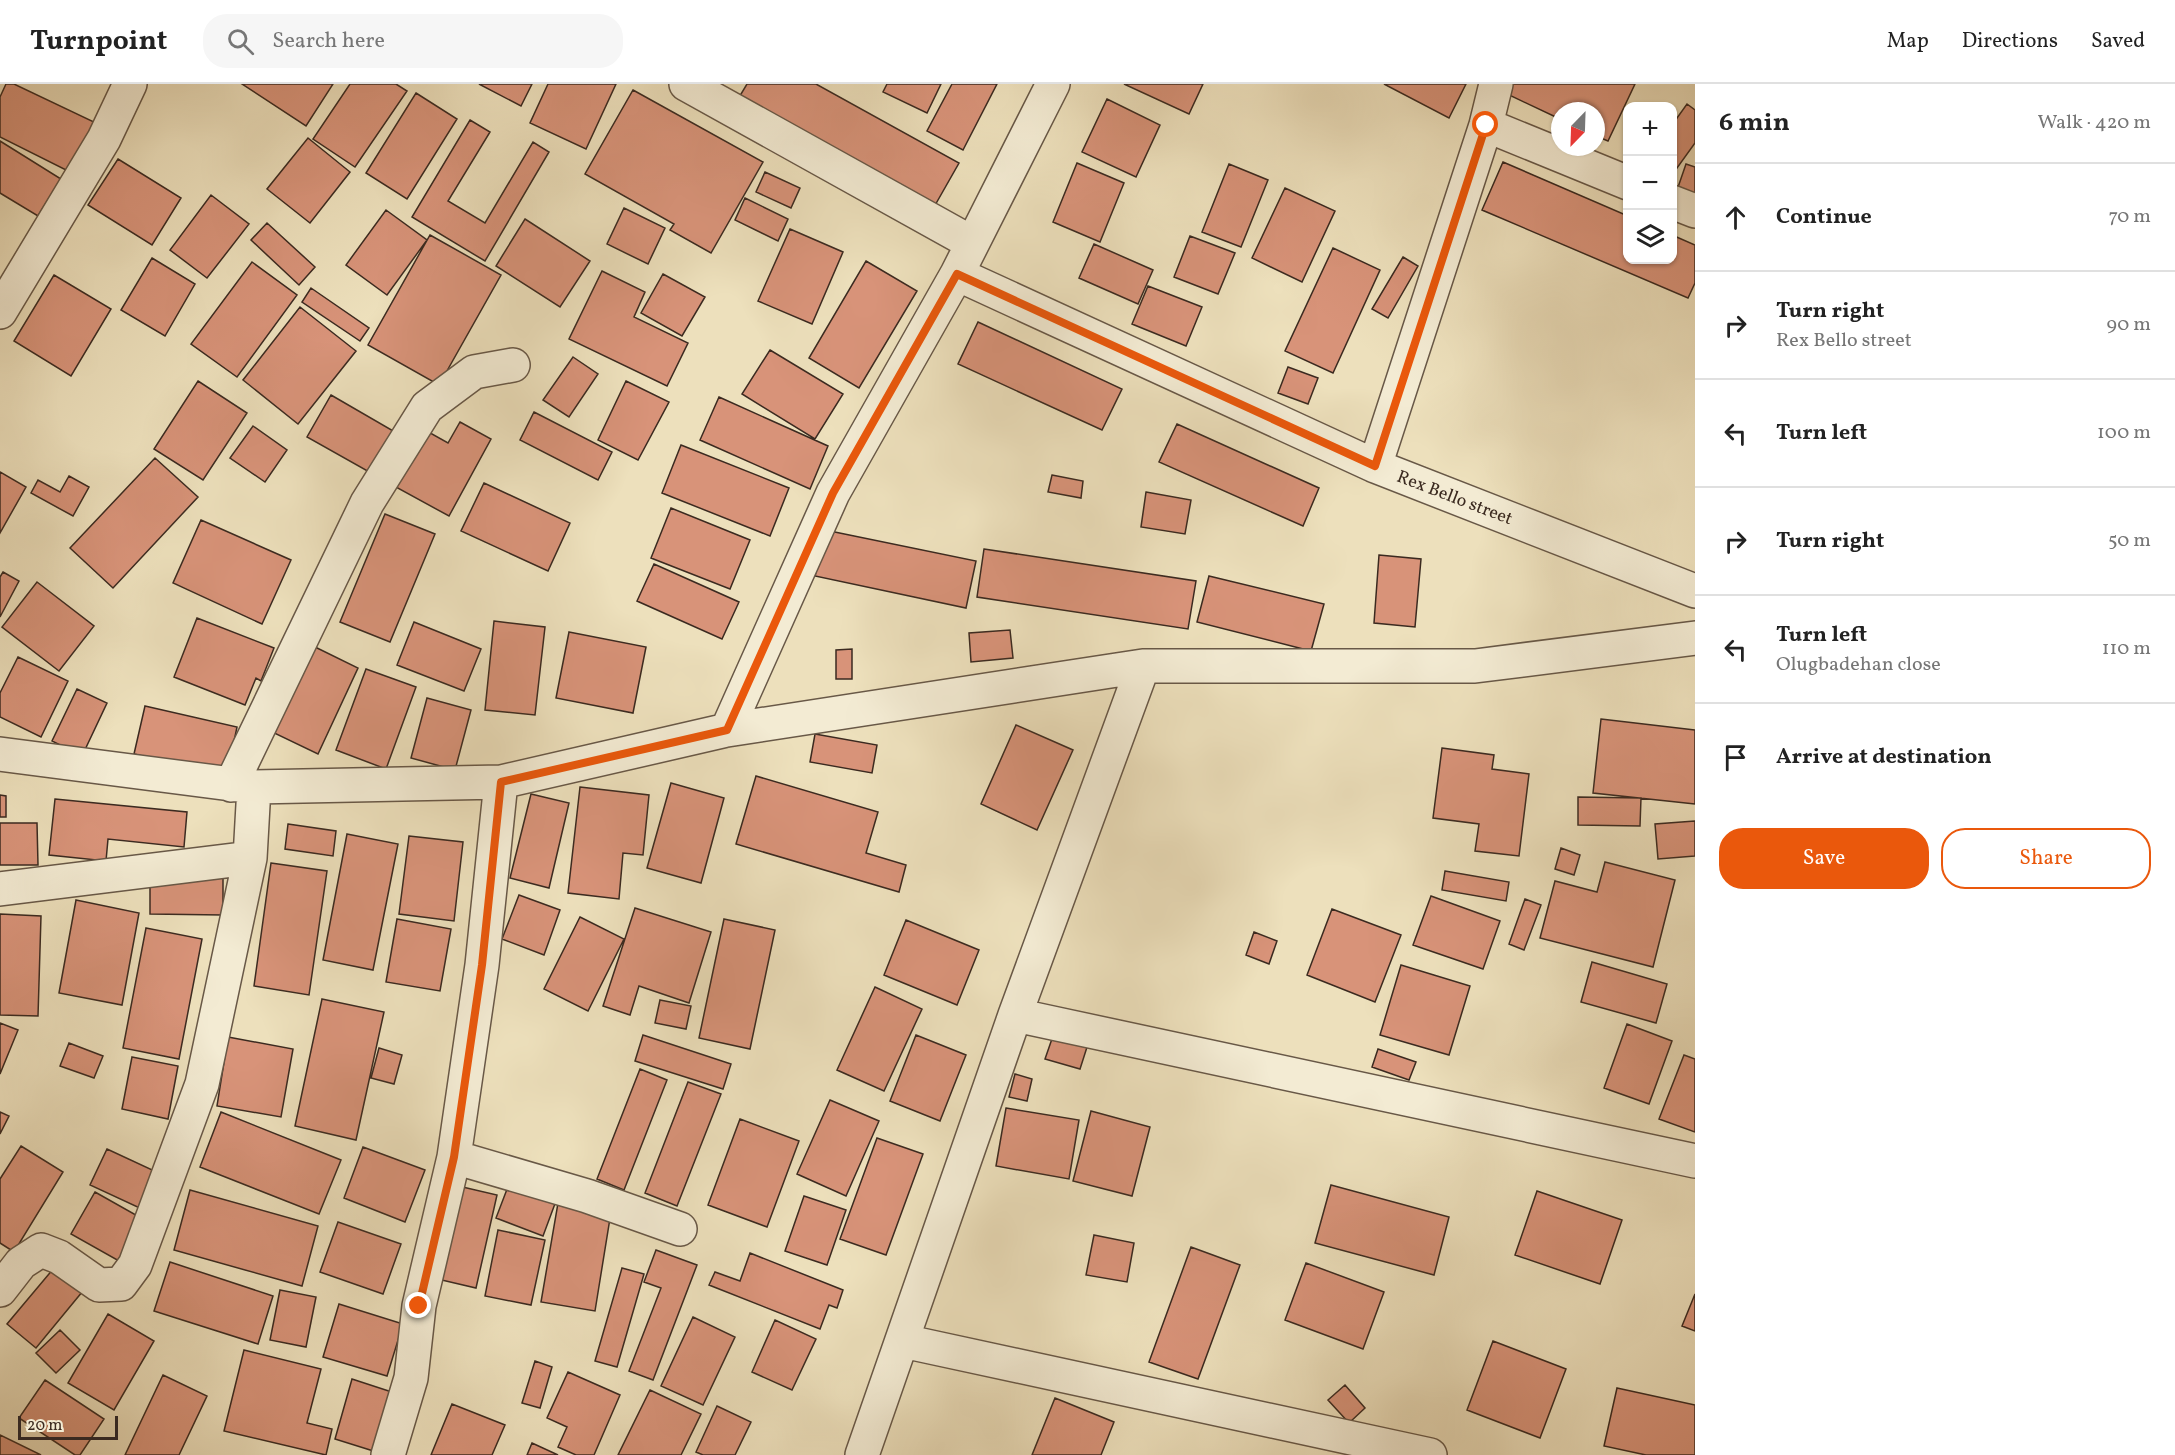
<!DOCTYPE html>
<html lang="en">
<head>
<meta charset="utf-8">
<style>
	:root { --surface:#fff; --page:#f6f6f6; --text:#222; --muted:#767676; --line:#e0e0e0; --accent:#ea580c }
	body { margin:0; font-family:Vollkorn,serif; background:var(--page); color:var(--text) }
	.controls { position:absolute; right:18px; top:18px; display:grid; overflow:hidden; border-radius:12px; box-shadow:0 2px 4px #0004 }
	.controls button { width:54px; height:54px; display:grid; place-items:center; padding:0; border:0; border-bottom:2px solid var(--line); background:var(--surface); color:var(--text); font:30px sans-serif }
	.compass { position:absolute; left:1551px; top:18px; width:54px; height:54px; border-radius:50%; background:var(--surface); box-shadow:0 2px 4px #0004; rotate:203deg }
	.scale { position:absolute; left:18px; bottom:15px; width:100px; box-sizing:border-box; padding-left:6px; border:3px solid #3b2a20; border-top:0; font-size:16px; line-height:21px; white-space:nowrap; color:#3b2a20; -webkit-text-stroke:4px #f3ebd3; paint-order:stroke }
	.stop { position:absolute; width:18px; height:18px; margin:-14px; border:4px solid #ea580c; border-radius:50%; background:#fff }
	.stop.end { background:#ea580c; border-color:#fff; box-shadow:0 2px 6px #0008 }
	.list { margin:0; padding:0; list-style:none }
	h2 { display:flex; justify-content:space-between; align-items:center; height:78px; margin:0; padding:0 24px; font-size:26px }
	h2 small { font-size:20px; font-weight:400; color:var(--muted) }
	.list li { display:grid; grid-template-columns:39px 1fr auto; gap:18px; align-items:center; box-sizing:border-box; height:108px; padding:0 24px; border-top:2px solid var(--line) }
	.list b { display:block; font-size:22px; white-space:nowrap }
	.list p { margin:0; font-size:20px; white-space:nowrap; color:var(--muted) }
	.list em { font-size:20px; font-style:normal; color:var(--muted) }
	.actions { display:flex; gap:12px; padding:18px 24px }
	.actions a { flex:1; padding:14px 0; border:2px solid var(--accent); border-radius:24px; text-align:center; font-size:21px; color:var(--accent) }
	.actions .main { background:var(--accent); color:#fff }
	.icon { flex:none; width:33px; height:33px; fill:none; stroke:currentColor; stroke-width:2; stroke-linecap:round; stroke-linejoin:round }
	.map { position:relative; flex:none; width:1695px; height:1371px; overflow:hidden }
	header { display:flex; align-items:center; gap:36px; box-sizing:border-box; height:84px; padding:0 30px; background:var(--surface); border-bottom:2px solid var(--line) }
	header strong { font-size:28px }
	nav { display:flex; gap:33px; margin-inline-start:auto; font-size:21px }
	.search { width:420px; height:54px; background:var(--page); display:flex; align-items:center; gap:15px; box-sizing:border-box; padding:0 21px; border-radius:24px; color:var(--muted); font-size:22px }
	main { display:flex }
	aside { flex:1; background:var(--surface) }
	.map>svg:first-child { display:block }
</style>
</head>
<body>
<header>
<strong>Turnpoint</strong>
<div class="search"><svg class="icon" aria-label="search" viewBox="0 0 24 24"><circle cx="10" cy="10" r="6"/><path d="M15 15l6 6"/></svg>Search here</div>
<nav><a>Map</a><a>Directions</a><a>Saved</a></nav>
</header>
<main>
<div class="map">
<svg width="1695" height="1371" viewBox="0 0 1695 1371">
	<rect width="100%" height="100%" fill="#ede0bc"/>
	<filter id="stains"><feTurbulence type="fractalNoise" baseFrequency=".00333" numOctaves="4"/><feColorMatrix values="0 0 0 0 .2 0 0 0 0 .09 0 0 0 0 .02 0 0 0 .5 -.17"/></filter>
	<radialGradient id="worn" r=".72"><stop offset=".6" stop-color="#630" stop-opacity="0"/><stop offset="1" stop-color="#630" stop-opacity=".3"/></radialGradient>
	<path fill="#d89379" stroke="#3b2a20" stroke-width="1.5" d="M6,0h8l80,38 -24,50 -70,-35v-40z
		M242,0h91l-27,42z
		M350,0h46l11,7 -52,76 -42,-28z
		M479,0h53l-11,22z
		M548,0h68l-30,65 -56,-26z
		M747,0h69l143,79 -25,44 -196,-108z
		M887,0h54l-14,29 -44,-21z
		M952,0h45l-34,66 -36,-19z
		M1124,0h79l-14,30z
		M1384,0h82l-17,34z
		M1512,0h123l-27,57 -12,-5v-25h-36v8l-53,-25z
		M633,6l130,72 -52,91 -41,-23 4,-6 -89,-50z
		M416,9l41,26 -50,80 -41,-26z
		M1107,15l53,26 -24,52 -54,-25z
		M1687,20l8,6v33l-23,32v-50z
		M470,36l20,12 -42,69 37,22 48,-81 16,10 -64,109 -73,-44z
		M308,54l42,34 -40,51 -43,-34z
		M0,57l61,38 -23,37 -38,-23z
		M118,75l63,39 -29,47 -64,-40z
		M1503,78l125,54v44h44v-25l23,10v38l-7,15 -206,-88z
		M1077,79l47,20 -24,59 -47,-20z
		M1229,80l39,16 -27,67 -39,-15z
		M1686,80l9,3v33l-19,-7z
		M765,88l35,16 -9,20 -35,-16z
		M1285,104l50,23 -33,71 -50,-24z
		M211,111l38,29 -42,54 -37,-28z
		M745,114l43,21 -10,22 -43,-21z
		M624,124l41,20 -17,36 -41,-20z
		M386,126l41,30 -40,55 -41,-30z
		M525,135l65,42 -30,46 -64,-41z
		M267,139l48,44 -16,18 -48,-45z
		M790,145l53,23 -31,72 -54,-23z
		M430,151l71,40 -62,110 -71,-40z
		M1190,152l45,17 -17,41 -44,-17z
		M1094,160l59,26 -15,34 -59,-26z
		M1333,164l47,22 -47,103 -48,-22z
		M1403,173l15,9 -30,52 -16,-9z
		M152,174l43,26 -30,52 -44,-26z
		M866,177l51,30 -58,97 -50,-30z
		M252,178l45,33 -60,82 -46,-33z
		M602,187l43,21 -11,25 54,26 -21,43 -98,-47z
		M663,190l42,23 -23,39 -41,-23z
		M54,191l57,34 -40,67 -57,-35z
		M1148,202l54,21 -16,39 -54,-22z
		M311,204l58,40 -9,13 -58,-39z
		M300,223l56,44 -58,73 -55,-44z
		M978,238l144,67 -20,41 -144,-66z
		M770,266l73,44 -28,45 -73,-45z
		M573,273l25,17 -29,43 -26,-17z
		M1288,283l30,11 -10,26 -30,-11z
		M198,297l49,32 -44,67 -49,-31z
		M626,297l43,21 -31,58 -40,-20z
		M331,311l64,37 -24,41 -64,-36z
		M719,313l109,49 -18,43 -110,-49z
		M534,328l78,40 -14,28 -78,-40z
		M460,338l31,17 -42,77 -55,-30 31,-56 23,13z
		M1177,340l142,64 -16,38 -144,-64z
		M253,342l34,24 -22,32 -35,-24z
		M681,361l108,43 -19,48 -108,-43z
		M155,374l43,39 -85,91 -43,-40z
		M0,388l26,15 -26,46z
		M1052,391l31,6 -2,17 -33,-6z
		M69,392l20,11 -16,29 -42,-23 7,-13 22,12z
		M484,399l86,40 -22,48 -87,-40z
		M1146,408l45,8 -6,34 -44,-7z
		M671,424l79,32 -20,49 -79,-31z
		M385,430l50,20 -45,108 -50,-20z
		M201,436l90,40 -29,64 -89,-41z
		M825,446l151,31 -10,47 -151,-32z
		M984,465l212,32 -8,48 -211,-32z
		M1379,471l42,4 -6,68 -41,-4z
		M654,480l85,38 -17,37 -85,-38z
		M3,488l16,9 -19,36v-40z
		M1209,492l115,28 -13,47 -114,-29z
		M37,498l57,44 -35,45 -57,-44z
		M197,534l77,30 -13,33 -5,-3 -11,27 -71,-28z
		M494,537l51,6 -10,88 -50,-5z
		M414,538l67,27 -17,42 -67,-26z
		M1010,546l3,28 -42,4 -2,-29z
		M569,548l77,15 -13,66 -77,-15z
		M311,561l47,23 -40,86 -48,-23z
		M852,565v30h-16v-29z
		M18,573l50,24 -27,56 -41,-20v-24z
		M366,585l50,18 -30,82 -50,-19z
		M77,605l30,14 -25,53 -30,-15z
		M427,614l44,12 -16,60 -44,-12z
		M145,622l92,21 -10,48 -93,-21z
		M1601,635l94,11v74l-102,-11z
		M1016,641l57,25 -36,80 -56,-26z
		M815,650l62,11 -5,28 -62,-11z
		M1442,664l52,7 -2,14 37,5 -10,82 -44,-5 4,-27 -46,-6z
		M756,692l122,36 -12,41 40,12 -7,27 -163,-48z
		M671,699l53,15 -23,85 -54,-15z
		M580,703l69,8 -6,60 -20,-2 -4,46 -51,-6z
		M531,710l38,9 -20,85 -39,-10z
		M0,711l6,1v21h-6z
		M1578,713l63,1 -1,28 -62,-1z
		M55,715l132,13 -3,35 -76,-8 -2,22 -57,-6z
		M1695,737v35l-37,3 -3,-35z
		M0,739h37l1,42h-38z
		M288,740l48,7 -3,25 -48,-7z
		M347,750l51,10 -25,126 -50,-10z
		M409,752l54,6 -9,79 -55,-7z
		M1561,764l19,7 -6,20 -19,-6z
		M1605,778l70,18 -22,87 -113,-29 15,-57 42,11z
		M271,779l56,8 -18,124 -55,-9z
		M1445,787l64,11 -3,19 -64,-11z
		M150,788h73v43l-73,-1z
		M519,811l41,15 -16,45 -42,-16z
		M1431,812l69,25 -17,48 -70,-24z
		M1525,815l16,6 -17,45 -15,-6z
		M76,816l63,13 -17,92 -63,-12z
		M635,824l76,24 -22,71 -50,-17 -9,29 -27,-9z
		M1332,825l69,26 -26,67 -68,-27z
		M0,830l41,2 -3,100 -38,-1z
		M580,833l44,22 -36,72 -44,-22z
		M397,835l54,10 -11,62 -54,-9z
		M724,835l51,11 -25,119 -51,-11z
		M906,836l73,30 -22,55 -73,-30z
		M146,844l56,11 -23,120 -56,-11z
		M1254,848l23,9 -8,23 -23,-9z
		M1592,878l75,22 -11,39 -75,-21z
		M1401,881l69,21 -21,69 -69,-20z
		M875,903l47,22 -38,82 -47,-21z
		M322,915l62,13 -28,128 -61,-14z
		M660,916l31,6 -5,23 -31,-6z
		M0,939l18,7 -18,44z
		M1627,940l45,17 -23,63 -45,-16z
		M1054,949l34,11 -8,25 -35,-10z
		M643,951l88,29 -8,25 -88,-28z
		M916,951l50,20 -26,66 -50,-20z
		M228,953l65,12 -12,68 -64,-11z
		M69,959l34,13 -9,22 -34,-12z
		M379,964l23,7 -8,29 -23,-6z
		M1378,965l38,13 -7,18 -37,-13z
		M1684,971l11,4v73l-36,-13z
		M132,973l46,9 -10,53 -46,-10z
		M640,985l27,11 -43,110 -27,-11z
		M1015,990l17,5 -5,22 -18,-4z
		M688,998l33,12 -44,112 -32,-13z
		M830,1016l49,21 -33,75 -49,-22z
		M1006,1024l73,12 -10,59 -73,-13z
		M1091,1027l59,16 -18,69 -59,-15z
		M0,1028l9,4 -9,18z
		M221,1028l120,48 -22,54 -119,-47z
		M740,1035l59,22 -32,86 -59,-22z
		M877,1054l46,16 -37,101 -46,-16z
		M21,1062l42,26 -49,80 -14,-9v-64z
		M363,1063l62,23 -20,52 -61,-24z
		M107,1065l54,25 -17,36 -54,-25z
		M509,1100l47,17 -13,35 -47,-18z
		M454,1101l43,10 -21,93 -43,-10z
		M1331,1101l118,32 -15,58 -119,-32z
		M190,1106l128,36 -16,60 -128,-36z
		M1537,1107l85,29 -22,64 -85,-29z
		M95,1108l48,27 -24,42 -48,-27z
		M804,1112l42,14 -19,55 -42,-14z
		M558,1119l53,9 -16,99 -54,-9z
		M338,1138l63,22 -18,50 -63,-22z
		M498,1146l47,10 -14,65 -46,-9z
		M1094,1151l40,8 -7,39 -41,-7z
		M1191,1163l49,18 -42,114 -49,-17z
		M656,1166l41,15 -44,115 -24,-9 32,-83 -17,-6z
		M750,1169l93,37 -6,18 -8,-3 -9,24 -111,-44 6,-13 25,9z
		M59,1178l28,24 -51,62 -29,-24z
		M170,1178l103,34 -15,48 -104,-33z
		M1306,1179l78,29 -21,57 -78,-29z
		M622,1184l22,6 -27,93 -22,-6z
		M280,1206l36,7 -10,50 -36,-7z
		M1695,1210v37l-13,-5z
		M339,1220l64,20 -16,52 -64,-19z
		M108,1230l46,27 -40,69 -46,-27z
		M693,1233l42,20 -32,68 -42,-19z
		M775,1236l41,19 -24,51 -40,-18z
		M60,1246l20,20 -24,23 -20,-20z
		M1493,1257l73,28 -26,69 -73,-28z
		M244,1266l77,19 -14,54 25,6 -6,26 -102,-24z
		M535,1277l17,6 -12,41 -18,-5z
		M568,1288l52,23 -26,60h-18l-18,-8 9,-20 -20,-9z
		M163,1291l44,21 -28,59h-54z
		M352,1295l49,16 -18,59 -48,-15z
		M45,1296l59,39 -24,36h-5l-56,-37z
		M1345,1301l20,23 -16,15 -21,-23z
		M1617,1304l78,17v50h-49l-42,-9z
		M650,1306l51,24 -20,41h-63z
		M1055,1314l59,24 -13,33h-69z
		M452,1320l53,21 -13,30h-61z
		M717,1322l34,16 -16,33h-32l-7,-3z
		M0,1351l41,20h-41z
		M532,1359l26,12h-31z"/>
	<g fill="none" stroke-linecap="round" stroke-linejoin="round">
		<g stroke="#685847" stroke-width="36">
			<path id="minor" d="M686,0l286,159
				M1486,41l142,58
				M1672,118l23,9
				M957,190l418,192 320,125
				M0,228l104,-173 26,-55
				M1375,382l111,-341 10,-41
				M727,646l106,-237 124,-219 96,-190
				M0,670l254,33 247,-5 226,-52 416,-64h332l220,-28
				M231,701l136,-282 60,-96 47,-35 39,-7
				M0,805l250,-31
				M1015,931l680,146
				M454,1073l133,39 93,33
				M0,1206l21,-27 20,-13 18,7 40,28 22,-1 14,-19 67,-181 48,-226 4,-71
				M903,1257l527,114
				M388,1371l23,-77 8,-72 35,-149 28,-192 19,-183
				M862,1371l153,-440 128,-349"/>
		</g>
		<use href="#minor" stroke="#f3ebd3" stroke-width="33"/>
	</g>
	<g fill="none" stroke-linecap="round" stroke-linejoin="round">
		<path stroke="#ea580c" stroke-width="8" d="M419,1222l35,-149 28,-192 19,-183 226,-52 106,-237 124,-219 418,192 111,-341"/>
	</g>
	<g text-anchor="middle" stroke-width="5" stroke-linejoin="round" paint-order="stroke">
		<g font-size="18" fill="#3b2a20" stroke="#f3ebd3">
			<text transform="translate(1455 413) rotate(21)" y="6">Rex Bello street</text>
		</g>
	</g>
	<rect width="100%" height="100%" filter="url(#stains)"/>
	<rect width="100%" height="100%" fill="url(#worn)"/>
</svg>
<div class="controls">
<button>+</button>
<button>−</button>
<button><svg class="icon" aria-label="layers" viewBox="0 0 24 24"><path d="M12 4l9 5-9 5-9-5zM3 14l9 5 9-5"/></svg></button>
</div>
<svg class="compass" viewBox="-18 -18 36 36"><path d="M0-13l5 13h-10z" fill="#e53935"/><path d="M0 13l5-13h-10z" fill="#767676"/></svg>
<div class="scale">20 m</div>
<div class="stop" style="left:1486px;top:41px"></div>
<div class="stop end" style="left:419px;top:1222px"></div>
</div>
<aside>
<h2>6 min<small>Walk · 420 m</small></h2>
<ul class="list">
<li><svg class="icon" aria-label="ahead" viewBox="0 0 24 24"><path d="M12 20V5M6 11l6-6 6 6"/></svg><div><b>Continue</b></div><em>70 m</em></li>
<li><svg class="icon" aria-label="right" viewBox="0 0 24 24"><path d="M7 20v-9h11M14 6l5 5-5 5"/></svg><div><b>Turn right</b><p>Rex Bello street</p></div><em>90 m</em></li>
<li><svg class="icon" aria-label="left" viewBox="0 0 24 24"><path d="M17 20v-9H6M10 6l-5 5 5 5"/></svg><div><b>Turn left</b></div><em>100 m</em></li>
<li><svg class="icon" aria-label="right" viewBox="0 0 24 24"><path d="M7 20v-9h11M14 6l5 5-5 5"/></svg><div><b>Turn right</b></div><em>50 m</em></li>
<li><svg class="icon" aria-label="left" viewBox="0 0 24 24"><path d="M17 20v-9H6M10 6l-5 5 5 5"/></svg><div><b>Turn left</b><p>Olugbadehan close</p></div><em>110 m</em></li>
<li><svg class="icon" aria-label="arrive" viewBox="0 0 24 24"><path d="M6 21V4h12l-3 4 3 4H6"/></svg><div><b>Arrive at destination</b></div></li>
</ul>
<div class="actions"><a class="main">Save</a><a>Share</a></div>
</aside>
</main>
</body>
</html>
